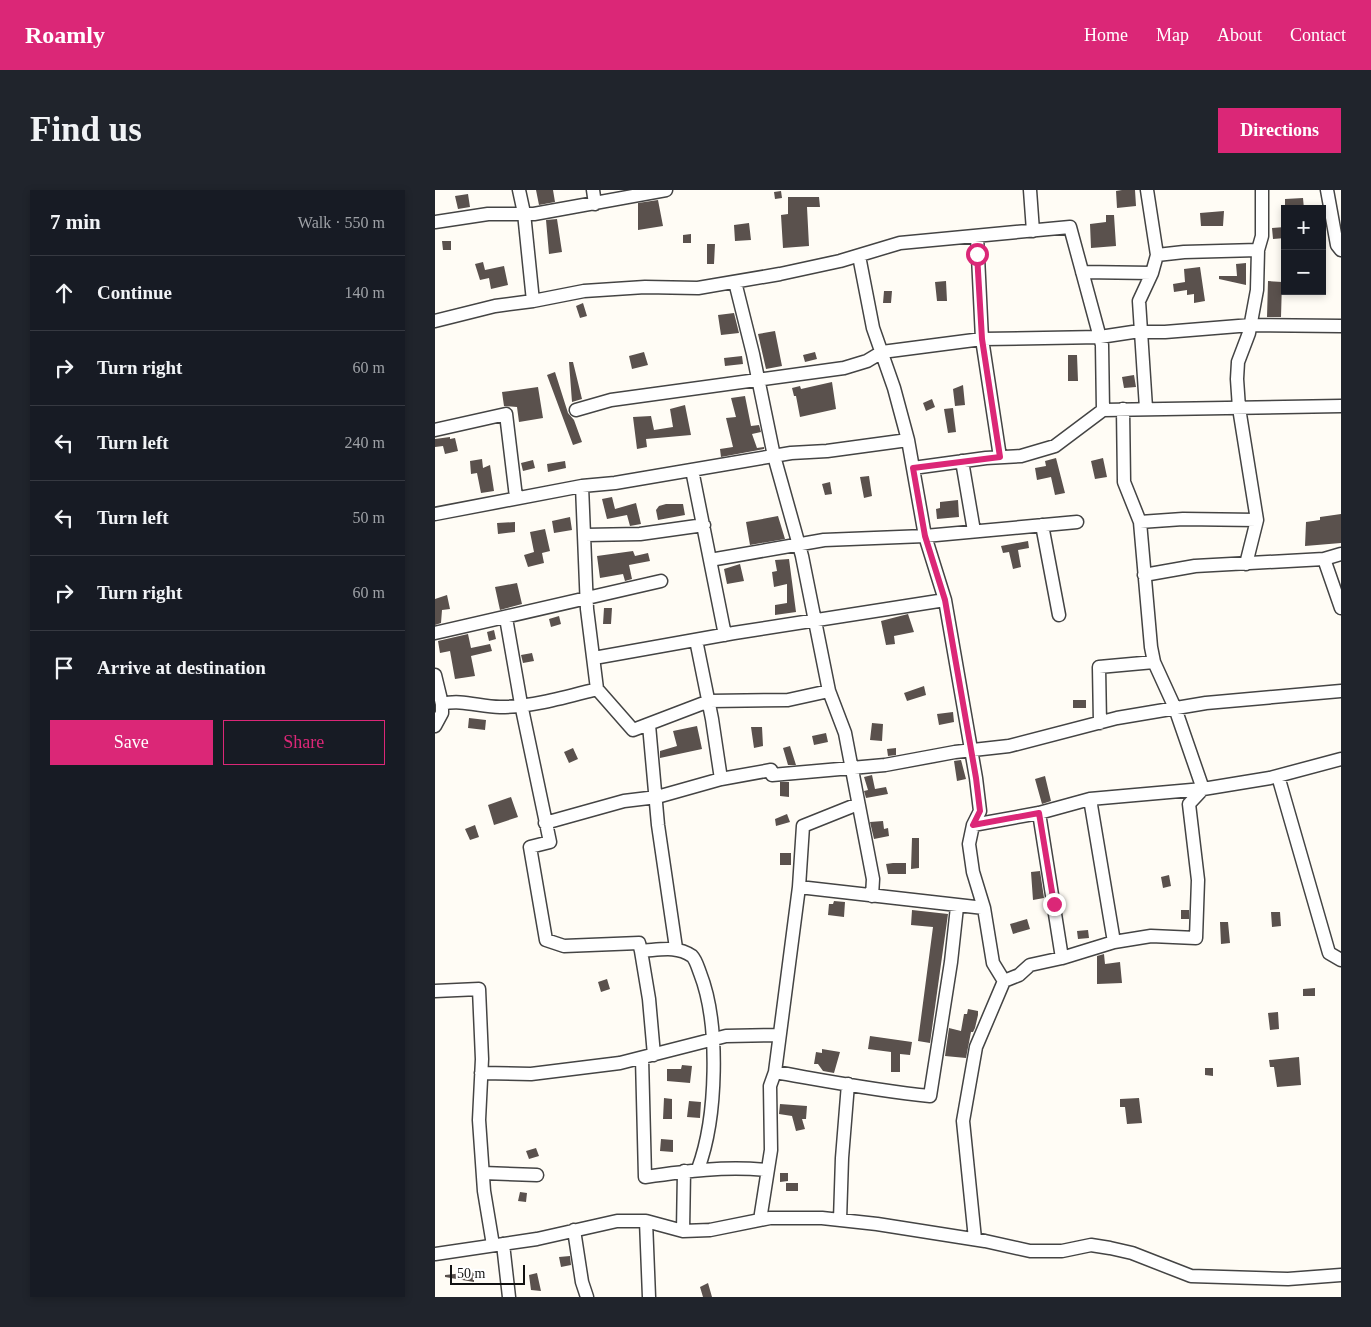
<!DOCTYPE html>
<html lang="en">
<head>
<meta charset="utf-8">
<style>
	:root { --surface:#171b24; --page:#20242c; --text:#f1f3f6; --muted:#9ea1a6; --line:#363941; --accent:#db2777 }
	body { margin:0; font-family:"Times New Roman",serif; background:var(--page); color:var(--text) }
	.controls { position:absolute; right:15px; top:15px; display:grid; overflow:hidden; border-radius:0px; box-shadow:0 2px 8px #0003 }
	.controls button { width:45px; height:45px; display:grid; place-items:center; padding:0; border:0; border-bottom:1px solid var(--line); background:var(--surface); color:var(--text); font:25px sans-serif }
	.scale { position:absolute; left:15px; bottom:12px; width:75px; box-sizing:border-box; padding-left:5px; border:2px solid #111; border-top:0; font-size:14px; line-height:18px; white-space:nowrap; color:#111; -webkit-text-stroke:4px #fff; paint-order:stroke }
	.stop { position:absolute; width:15px; height:15px; margin:-11px; border:4px solid #db2777; border-radius:50%; background:#fff }
	.stop.end { background:#db2777; border-color:#fff; box-shadow:0 1px 5px #0008 }
	.list { margin:0; padding:0; list-style:none }
	h2 { display:flex; justify-content:space-between; align-items:center; height:65px; margin:0; padding:0 20px; font-size:21px }
	h2 small { font-size:16px; font-weight:400; color:var(--muted) }
	.list li { display:grid; grid-template-columns:32px 1fr auto; gap:15px; align-items:center; box-sizing:border-box; height:75px; padding:0 20px; border-top:1px solid var(--line) }
	.list b { display:block; font-size:19px; white-space:nowrap }
	.list em { font-size:16px; font-style:normal; color:var(--muted) }
	.actions { display:flex; gap:10px; padding:15px 20px }
	.actions a { flex:1; padding:11px 0; border:1px solid var(--accent); border-radius:0px; text-align:center; font-size:18px; color:var(--accent) }
	.actions .main { background:var(--accent); color:#fff }
	.icon { flex:none; width:28px; height:28px; fill:none; stroke:currentColor; stroke-width:2; stroke-linecap:round; stroke-linejoin:round }
	.map { position:relative; flex:none; width:906px; height:1107px; overflow:hidden; border-radius:0px }
	header { display:flex; align-items:center; gap:30px; box-sizing:border-box; height:70px; padding:0 25px; background:var(--accent); color:#fff }
	header strong { font-size:24px }
	nav { display:flex; gap:28px; margin-inline-start:auto; font-size:18px }
	.intro { display:flex; align-items:center; justify-content:space-between; box-sizing:border-box; height:120px; padding:0 30px }
	h1 { margin:0; font-size:35px }
	.button { padding:12px 22px; border-radius:0px; background:var(--accent); color:#fff; font-size:18px; font-weight:700 }
	main { display:flex; gap:30px; padding:0 30px }
	aside { flex:1; background:var(--surface); border-radius:0px; box-shadow:0 2px 8px #0003 }
	.map>svg:first-child { display:block }
</style>
</head>
<body>
<header>
<strong>Roamly</strong>
<nav><a>Home</a><a>Map</a><a>About</a><a>Contact</a></nav>
</header>
<div class="intro"><h1>Find us</h1><a class="button">Directions</a></div>
<main>
<aside>
<h2>7 min<small>Walk · 550 m</small></h2>
<ul class="list">
<li><svg class="icon" aria-label="ahead" viewBox="0 0 24 24"><path d="M12 20V5M6 11l6-6 6 6"/></svg><div><b>Continue</b></div><em>140 m</em></li>
<li><svg class="icon" aria-label="right" viewBox="0 0 24 24"><path d="M7 20v-9h11M14 6l5 5-5 5"/></svg><div><b>Turn right</b></div><em>60 m</em></li>
<li><svg class="icon" aria-label="left" viewBox="0 0 24 24"><path d="M17 20v-9H6M10 6l-5 5 5 5"/></svg><div><b>Turn left</b></div><em>240 m</em></li>
<li><svg class="icon" aria-label="left" viewBox="0 0 24 24"><path d="M17 20v-9H6M10 6l-5 5 5 5"/></svg><div><b>Turn left</b></div><em>50 m</em></li>
<li><svg class="icon" aria-label="right" viewBox="0 0 24 24"><path d="M7 20v-9h11M14 6l5 5-5 5"/></svg><div><b>Turn right</b></div><em>60 m</em></li>
<li><svg class="icon" aria-label="arrive" viewBox="0 0 24 24"><path d="M6 21V4h12l-3 4 3 4H6"/></svg><div><b>Arrive at destination</b></div></li>
</ul>
<div class="actions"><a class="main">Save</a><a>Share</a></div>
</aside>
<div class="map">
<svg width="906" height="1107" viewBox="0 0 906 1107">
	<rect width="100%" height="100%" fill="#fffcf5"/>
	<path fill="#5a514d" d="M101,0h17l2,12 -16,3z
		M687,0h13l1,16 -19,2 -1,-17z
		M346,1l1,7 -7,1 -1,-7z
		M33,4l2,13 -12,2 -3,-13z
		M353,7h31l1,10h-13l2,39 -26,2 -2,-33 7,-1z
		M868,8l1,11h-19v-10z
		M223,10l5,26 -25,4v-27z
		M789,21l-1,15h-22l-1,-13z
		M671,25h8l2,31 -25,2 -1,-24 16,-2z
		M122,29l5,33 -13,2 -3,-34z
		M314,33l2,17 -16,1 -1,-16z
		M850,37v11l-12,1 -1,-11z
		M256,44v9h-8v-8z
		M7,51h9v9h-8z
		M272,54h8l-1,20h-7z
		M48,72l2,8 19,-4 4,19 -17,4 -2,-11 -9,2 -5,-16z
		M811,73v22l-27,-6v-3h18l-1,-12z
		M765,77l5,34 -11,2v-9l-7,1v-5l-13,2 -1,-8 12,-2 -1,-13z
		M511,91l1,20h-10l-2,-19z
		M833,91l14,1 -1,35h-14z
		M449,101h8l-1,12h-8z
		M148,113l4,13 -7,2 -4,-12z
		M299,123l5,20 -18,2 -3,-20z
		M340,141l7,35 -16,3 -8,-35z
		M209,162l4,13 -16,4 -3,-13z
		M380,162l2,7 -12,3 -2,-7z
		M633,165h9l1,26h-10z
		M307,166l1,8 -18,2 -1,-8z
		M134,172h4l9,37 -10,3z
		M120,182l13,41 6,7 8,22 -9,3 -26,-70z
		M699,185l2,12 -12,1 -2,-11z
		M397,192l4,27 -36,8 -4,-21h-2l-2,-8 8,-2 1,3z
		M528,195l2,20 -10,1 -2,-17z
		M103,197l5,31 -24,4 -2,-15 -13,-1 -2,-14z
		M310,206l6,30 8,-1 2,7 -9,2 5,14 7,-1v2l-43,8 -1,-8 13,-2 -7,-29 10,-1 -5,-19z
		M497,209l3,8 -9,4 -3,-8z
		M250,215l6,30 -45,4 1,8 -10,2 -4,-32 18,-1 3,14 19,-3 -3,-18z
		M518,218l3,24 -8,1 -4,-24z
		M15,247v2l5,-1 3,13 -13,3 -2,-8 -8,1v-8z
		M621,268l9,35 -10,2 -4,-18 -14,3 -2,-12 11,-2 -1,-5z
		M668,268l4,19 -12,2 -4,-18z
		M47,269l1,9 7,-3 4,26 -13,2 -4,-20 -6,1 -1,-13z
		M98,270l2,8 -12,3 -2,-8z
		M130,271l1,7 -18,4 -1,-8z
		M434,286l3,20 -8,2 -4,-21z
		M395,292l2,12 -7,1 -3,-11z
		M177,307l3,12 21,-6 5,21 -11,2 -3,-11 -20,4 -5,-20z
		M523,310l1,17 -22,2 -1,-10 4,-1v-6z
		M231,314h17l2,11 -27,5 -2,-10 3,-4z
		M906,324v29l-36,3 1,-24 14,-2v-3z
		M343,326l7,23 -35,6 -4,-23z
		M135,327l2,13 -18,3 -2,-12z
		M80,332v10l-17,2 -1,-11z
		M110,339l5,22 -8,2 2,10 -16,4 -4,-12 10,-3 -4,-20z
		M593,351l1,7 -11,2 3,17 -8,2 -4,-17 -6,1 -2,-7z
		M198,361l2,5 13,-3 2,8 -21,4 3,14 -7,2 -2,-7 -23,4 -3,-22z
		M354,369l7,53 -21,3v-10l12,-2v-19l-13,3 -2,-15 5,-1 -2,-11z
		M305,374l4,17 -17,3 -3,-15z
		M82,393l5,21 -22,6 -5,-23z
		M12,405l3,14 -8,1 -1,13 -6,2v-26z
		M169,418h8l-1,16h-8z
		M473,424l6,18 -20,4 1,8 -9,1 -5,-24z
		M124,426l2,8 -10,3 -2,-8z
		M59,440l2,9 -7,2 -2,-9z
		M33,444l3,14 19,-4 2,7 -21,5 4,20 -20,3 -5,-28 -10,2 -2,-12z
		M97,463l2,8 -11,2 -2,-8z
		M489,496l2,9 -19,6 -3,-8z
		M638,510h13v8h-13z
		M518,522l1,10 -15,3 -2,-11z
		M34,528l17,2 -1,10 -17,-2z
		M437,533l11,1 -1,17 -12,-1z
		M262,536l5,23 -42,9v-7l17,-5 -4,-15z
		M316,537h11l1,19 -9,2z
		M391,543l2,9 -14,3 -2,-9z
		M355,556l6,19h-8l-5,-17z
		M138,558l5,11 -9,4 -5,-11z
		M461,558v7l-8,1 -1,-7z
		M526,570l5,19 -9,2 -3,-20z
		M437,585l3,14 11,-2 2,7 -22,4 -2,-7 4,-1 -4,-13z
		M610,586l6,25 -9,3 -7,-25z
		M345,592h9v15l-9,-1z
		M76,607l7,20 -24,8 -6,-20z
		M352,624l3,8 -14,4 -1,-7z
		M448,631l1,8 4,-1 1,8 -15,3 -4,-17z
		M40,635l4,12 -9,3 -5,-11z
		M477,648h7v30l-8,1z
		M345,663h11v12h-11z
		M458,673h13v11h-18l-2,-10z
		M605,681l4,27 -11,2 -2,-28z
		M734,685l2,11 -8,2 -2,-11z
		M399,711l11,1 -1,15 -16,-2 1,-11h4z
		M477,720l36,4 -18,129 -12,-2 15,-114 -22,-2z
		M746,720h8v9h-8z
		M836,722h9l1,14 -9,1z
		M592,729l3,10 -17,5 -3,-10z
		M785,732h8l2,21 -9,1z
		M653,740l1,8 -11,1 -1,-8z
		M669,764l1,10 15,-2 2,21 -25,1v-28z
		M172,789l3,10 -9,3 -3,-10z
		M880,798v8h-12v-7z
		M533,819l10,2v4l-3,13 -2,4h-2l-5,26 -21,-2 4,-28 12,3 3,-17h3z
		M843,822l1,17 -9,1 -2,-17z
		M435,846l42,6 -2,13 -10,-1v18h-9v-20l-23,-3z
		M387,859l18,3 -6,21 -11,-2 -5,-7h-4l2,-12 6,1z
		M864,867l2,28 -24,2 -3,-20h-4l-1,-7z
		M247,875l10,1 -2,17 -23,-2v-12h14z
		M770,878h8v8l-8,-1z
		M229,908l8,1v20h-9z
		M704,908l3,25 -15,1 -2,-17h-5v-8z
		M254,911l12,1 -1,16 -13,-1z
		M345,914l27,2 -1,13h-4l3,10 -9,2 -4,-15 -13,-2z
		M226,949l12,1v12l-13,-1z
		M101,958l3,8 -10,3 -3,-8z
		M345,983h8v8l-8,1z
		M351,993h12v8h-12z
		M85,1002l7,1 -1,9 -8,-1z
		M135,1066l1,9 -10,2 -2,-10z
		M39,1082v10l-29,-5v-2z
		M102,1083l4,18 -10,-1 -2,-15z
		M273,1093l4,14h-9l-3,-10z"/>
	<g fill="none" stroke-linecap="round" stroke-linejoin="round">
		<g stroke="#444" stroke-width="15">
			<path id="minor" d="M84,0l5,23 9,88
				M158,0l2,14
				M595,0l3,41
				M892,0l10,55 4,5
				M0,32l53,-8h46l132,-24
				M542,46l5,103 18,118
				M722,65l27,-3 74,-2
				M424,66l14,72 21,60 14,52 17,96 20,64 31,178 4,33 -7,14 -4,19 4,28 11,36 9,55 11,18 -28,66 -13,74 12,118
				M647,82l70,1
				M300,92l18,72 21,102 28,100 27,135 16,42 28,146 -1,17
				M0,131l60,-15 38,-5 51,-10 61,-4 53,1 82,-14 60,-13 60,-18 170,-16 32,118 1,65
				M711,218l-7,-107 13,-28 5,-18 -10,-65
				M141,220l35,-10 233,-32 23,-7 15,-9 100,-13 118,-2 33,-5h32l86,-7 90,1
				M0,240l71,-16 10,83
				M527,271l12,70
				M478,278l73,-10 35,-2 34,-10 48,-36 238,-4
				M257,280l33,165
				M147,296l5,123 10,80 36,41 76,-29 79,-1 41,-9
				M0,324l147,-28 33,-3 176,-30 36,-2 81,-11
				M705,332l43,-3 74,1
				M607,335l17,90
				M150,345l55,-1 64,-9
				M889,369l17,49
				M275,370l114,-20 101,-4 152,-14
				M811,374l11,-44 -18,-112 -2,-29 1,-17 11,-29 8,-43 1,-40 4,-14v-46
				M709,385l51,-9 129,-7 17,-5
				M71,428l15,86 29,138 -20,5 16,93 18,6 75,-3 2,8c18,-1 35,-6 51,5 4,4 6,12 8,17 20,51 17,145 -2,196
				M0,443l226,-52
				M261,450l16,79 9,60
				M159,468l140,-25 211,-33
				M0,485l7,29c20,-5 38,3 58,3 32,0 66,-10 97,-18
				M665,533l-1,-56 55,-5
				M214,535l9,100 18,123
				M0,536l7,-13v-9
				M843,586l51,177 12,7
				M655,609l24,143
				M604,623l23,145
				M110,633l79,-22 33,-4 64,-18 50,-9 1,5 113,-10 70,-13 54,-6 108,-28 89,-15 135,-12
				M538,635l66,-12 51,-14 113,-10 67,-11 71,-19
				M364,697l185,21
				M206,761l8,48 5,56
				M569,791l15,-6 11,-10 32,-7 52,-16 37,-6 45,2 2,-58 -9,-76 14,-15 -28,-81 -21,-46 -3,-15 -11,-125 -16,-40 -1,-73
				M0,801l44,-2 3,70 -3,61 5,71 9,54
				M207,868l3,119c42,-6 80,-11 121,-7
				M340,882c52,9 103,19 155,24l21,-134 6,-55
				M46,883l50,1 89,-11 106,-27 53,-1
				M48,983l54,2
				M325,1030l11,-70 -1,-64 5,-14 24,-185 4,-61 55,-22
				M405,1030l2,-62 6,-74
				M211,1031l3,76
				M139,1040l8,52 5,15
				M248,1041l1,-60
				M68,1054l6,53
				M0,1064l102,-15 80,-18h29l37,10 27,-1 60,-12h52l55,6 108,17 45,10h32l29,-6 19,3 22,5 59,23 97,3 53,-4"/>
		</g>
		<use href="#minor" stroke="#fff" stroke-width="12"/>
	</g>
	<g fill="none" stroke-linecap="round" stroke-linejoin="round">
		<path stroke="#db2777" stroke-width="6" d="M542,64l5,85 18,118 -87,11 12,68 20,64 31,178 4,33 -7,14 66,-12 15,91"/>
	</g>
</svg>
<div class="controls">
<button>+</button>
<button>−</button>
</div>
<div class="scale">50 m</div>
<div class="stop" style="left:542px;top:64px"></div>
<div class="stop end" style="left:619px;top:714px"></div>
</div>
</main>
</body>
</html>
